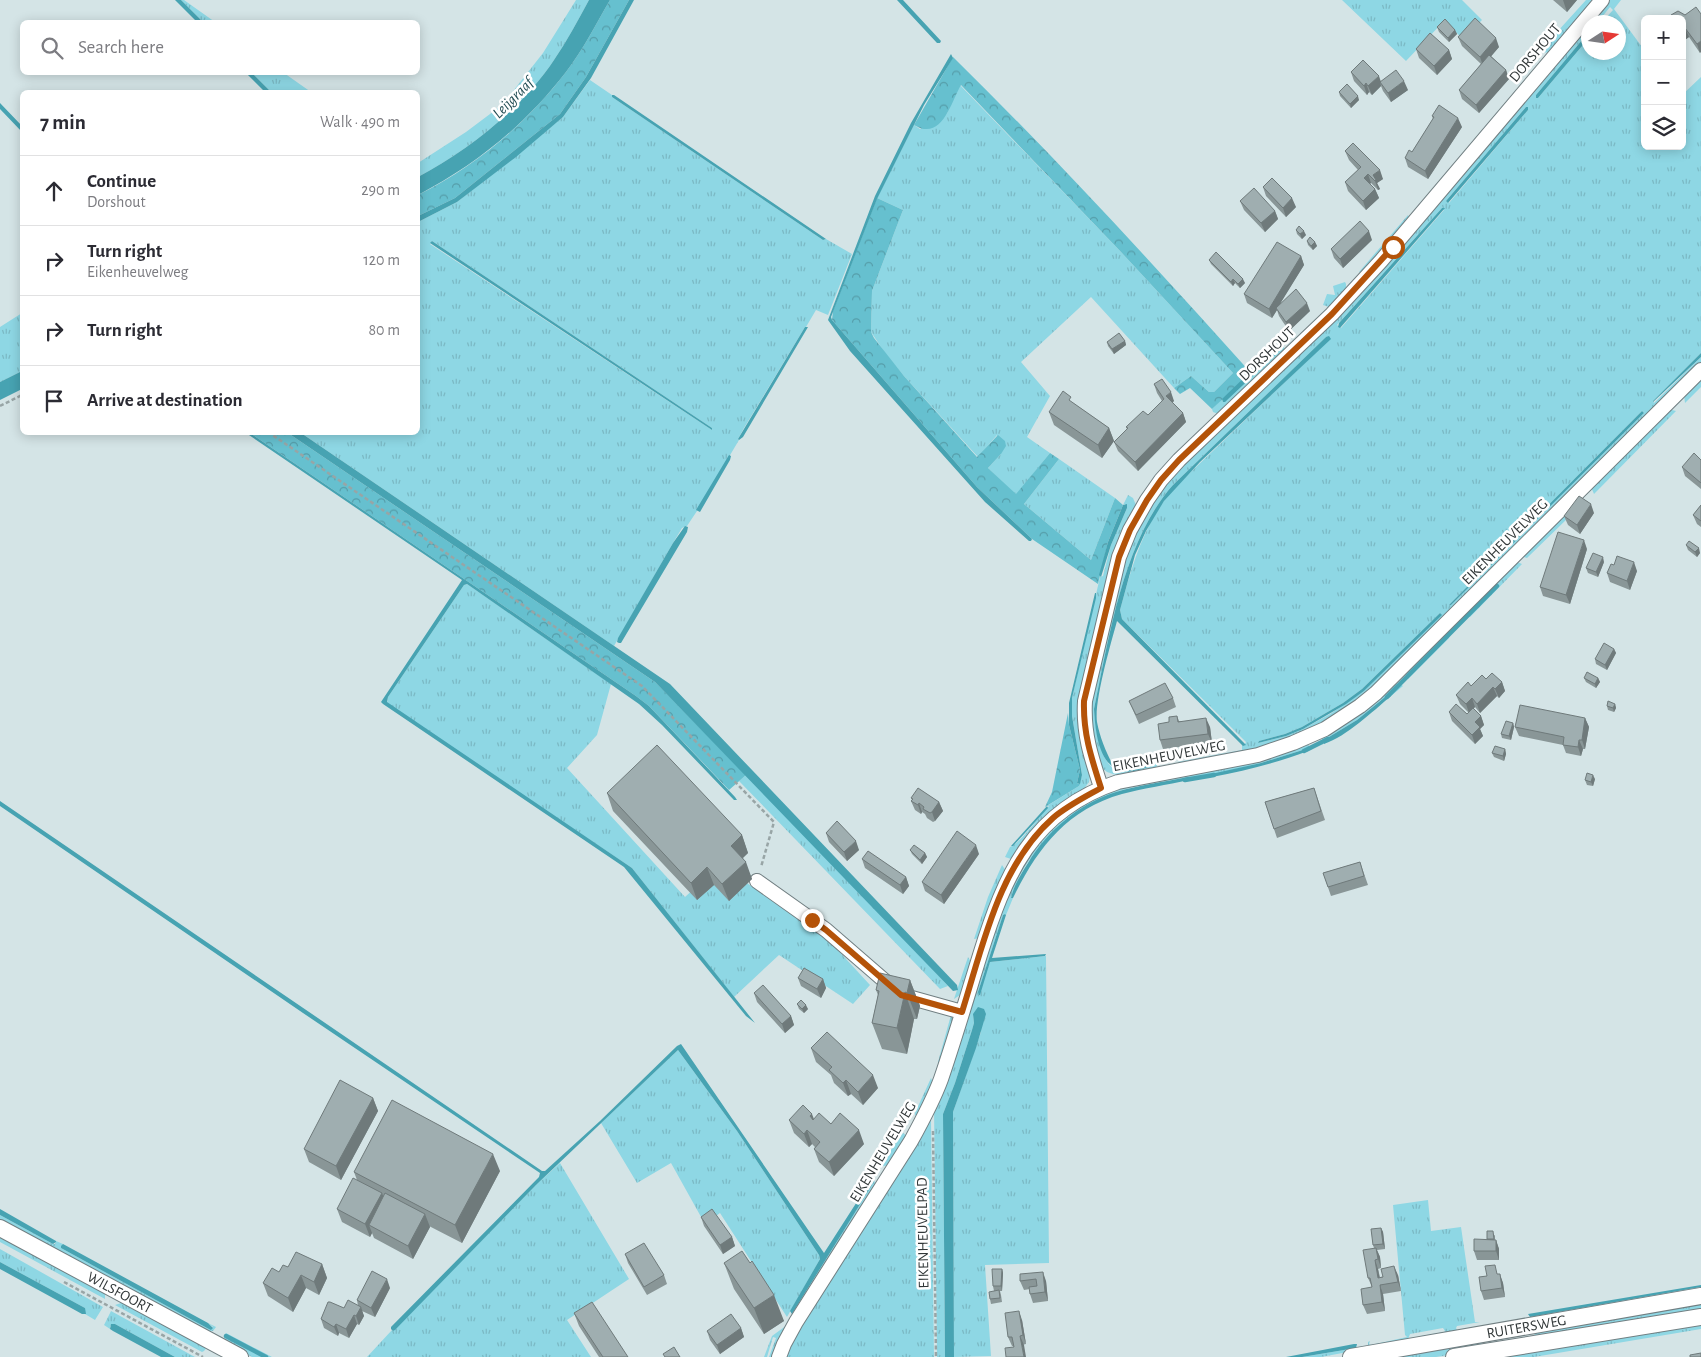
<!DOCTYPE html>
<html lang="en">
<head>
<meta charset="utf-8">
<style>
  :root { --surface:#fff; --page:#f7f7f7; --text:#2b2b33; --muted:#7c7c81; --line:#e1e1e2 }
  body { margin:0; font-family:"Alegreya Sans",sans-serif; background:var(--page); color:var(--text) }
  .controls { position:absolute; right:15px; top:15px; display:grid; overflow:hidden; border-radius:8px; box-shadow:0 2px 12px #0003 }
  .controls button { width:45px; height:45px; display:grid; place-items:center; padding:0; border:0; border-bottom:1px solid var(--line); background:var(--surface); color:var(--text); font:25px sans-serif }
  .compass { position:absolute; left:1581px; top:15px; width:45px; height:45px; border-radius:50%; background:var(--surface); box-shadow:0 2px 12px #0003; rotate:78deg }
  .stop { position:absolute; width:15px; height:15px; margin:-11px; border:4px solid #b45309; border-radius:50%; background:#fff }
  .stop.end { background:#b45309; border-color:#fff; box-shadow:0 1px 5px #0008 }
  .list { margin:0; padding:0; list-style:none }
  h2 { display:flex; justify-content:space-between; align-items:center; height:65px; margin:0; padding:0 20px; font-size:21px }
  h2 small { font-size:16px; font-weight:400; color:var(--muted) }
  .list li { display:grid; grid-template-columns:32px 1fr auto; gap:15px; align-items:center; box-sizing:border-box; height:70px; padding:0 20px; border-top:1px solid var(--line) }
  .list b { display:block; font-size:19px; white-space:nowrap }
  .list p { margin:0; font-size:16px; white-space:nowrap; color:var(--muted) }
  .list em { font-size:16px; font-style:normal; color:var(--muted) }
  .icon { flex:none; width:28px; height:28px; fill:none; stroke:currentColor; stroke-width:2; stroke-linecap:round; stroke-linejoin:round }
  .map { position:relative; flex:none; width:1701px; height:1357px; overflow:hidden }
  .search { position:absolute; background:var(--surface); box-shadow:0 2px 12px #0003; left:20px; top:20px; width:400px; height:55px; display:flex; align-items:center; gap:12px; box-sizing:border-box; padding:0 18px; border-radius:8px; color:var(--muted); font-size:19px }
  .panel { position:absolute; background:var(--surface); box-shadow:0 2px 12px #0003; left:20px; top:90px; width:400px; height:345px; border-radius:8px }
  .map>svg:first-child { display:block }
  .grass { fill:url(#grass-tufts); fill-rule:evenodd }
  .forest { fill:url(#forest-crowns) }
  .water { fill:#47a3b2 }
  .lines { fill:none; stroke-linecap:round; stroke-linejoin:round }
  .stream { stroke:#47a3b2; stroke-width:4.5 }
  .minor-casing { stroke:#717f82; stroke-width:16 }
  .tertiary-casing { stroke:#717f82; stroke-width:18 }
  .path { stroke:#98a5a6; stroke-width:2.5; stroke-dasharray:4 2.5; stroke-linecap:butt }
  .minor { stroke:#fff; stroke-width:14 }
  .tertiary { stroke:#fff; stroke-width:16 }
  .wall { fill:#899697 }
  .shaded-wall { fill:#6f7a7b }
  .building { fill:#9faeb0; stroke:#6f7a7b }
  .route { stroke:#b45309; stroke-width:6 }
  .labels { text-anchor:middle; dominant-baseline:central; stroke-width:5; stroke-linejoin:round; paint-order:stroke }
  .street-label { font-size:15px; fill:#323839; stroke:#fff }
  .water-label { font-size:16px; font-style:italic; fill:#224c53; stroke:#fff }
</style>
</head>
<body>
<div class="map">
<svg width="1701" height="1357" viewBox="0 0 1701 1357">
  <defs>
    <pattern id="grass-tufts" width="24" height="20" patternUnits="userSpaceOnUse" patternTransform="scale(1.25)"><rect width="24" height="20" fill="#8ed7e4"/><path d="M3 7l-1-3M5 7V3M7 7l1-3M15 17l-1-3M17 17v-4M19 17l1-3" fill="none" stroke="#7bb9c4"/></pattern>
    <pattern id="forest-crowns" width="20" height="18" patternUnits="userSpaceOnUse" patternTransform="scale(1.25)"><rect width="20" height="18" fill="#66c0cf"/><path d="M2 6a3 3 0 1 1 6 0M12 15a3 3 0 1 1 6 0" fill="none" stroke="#559da9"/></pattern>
  </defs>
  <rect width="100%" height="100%" fill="#d4e4e6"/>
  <path class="grass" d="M181,0H184L215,22H203Z
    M576,0H589C578,20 567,41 554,60C523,107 468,151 418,177V163L466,132L502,105L543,53Z
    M1342,0H1462L1482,20L1463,39L1444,21L1406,61Z
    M1586,0H1597L1552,52L1538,53Z
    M1607,0H1621L1614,9L1645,51V146H1682V95L1701,77V353L1653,401L1654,403L1701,357V363L1382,680C1359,699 1336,719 1309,731C1268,750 1222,756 1178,765V762L1242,750V745L1244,746L1246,742L1122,619L1120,610C1132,566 1143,525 1173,489L1330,339L1326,337L1173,485C1123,541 1109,638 1094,709C1095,725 1100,768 1120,771C1128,772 1139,769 1147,768V766L1158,763L1156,768L1119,776L1107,772L1102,768L1097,757L1089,707L1113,596L1133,531L1164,483L1285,366ZM1610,7L1613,10L1602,22H1618V52H1588V39L1538,98H1536V95L1588,33V22H1598ZM1526,107L1528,110L1449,203L1446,201ZM1442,208L1444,210L1341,328L1337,325ZM1642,411L1644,413L1451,605H1449ZM1440,613L1441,615L1364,691L1330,714L1303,729L1286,736L1258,743L1259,741L1285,734L1302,727L1343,703L1362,689Z
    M252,73H284L311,92H271Z
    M590,80L612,95V97L823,240L826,239L852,254L828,315L816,310L806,327H805L744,428L738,439L739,440L697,511L687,526L682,528L673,543L614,646L301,433L418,432V222L457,202L563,117ZM432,241L712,428V430L430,244Z
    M960,85L1121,252L1233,373L1214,392H1209L1191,376L1174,388L1091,297L1021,362L1050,396L1027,437L1050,453L1016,495L988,468L1001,454L997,435L978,457L904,376L885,353L871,332L872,291L903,210L877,198L914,125L920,129L947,113Z
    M1408,215L1410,221L1366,271L1359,272Z
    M1345,282L1346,284V293L1332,308L1323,305L1327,294L1335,295L1333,286Z
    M22,313V371L0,382V327Z
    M1281,343L1287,352L1221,415L1213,412L1212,409L1222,399L1223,402L1279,347H1276Z
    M1701,377V387L1685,403L1684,395Z
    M1672,410L1676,411L1594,494L1591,487L1666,411Z
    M1059,459L1115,498L1091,560L1024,504Z
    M1128,495L1133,498L1136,505L1080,727L1090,775L1089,782L1083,790L1036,826L1011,859L1005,857L1010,847C1020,844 1040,815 1049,806H1047L1079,786L1082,775L1072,716V698L1100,577L1103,576L1111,545L1127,508L1125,504L1123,505Z
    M1562,514L1569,517L1527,558L1521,556Z
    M1515,561L1522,564L1470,617L1464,613Z
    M467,584L611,684L597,735L567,768L685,897L720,865L823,934L870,985L853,1004L779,955L734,997L632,868L387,704L388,697L464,585Z
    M1446,630L1450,634L1449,638L1408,679L1405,673Z
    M1393,683L1400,684L1403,686L1391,696V694L1380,701L1357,720L1324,740L1322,745V739L1325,735Z
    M1307,744L1312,749L1308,751L1306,749L1261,763L1211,775V776L1189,780L1190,778L1188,777C1164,782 1139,784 1116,792C1071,808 1024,852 1011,898H1013L1006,915L1005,914L1003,915L978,992L990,962L1046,956L1049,1263L985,1265L991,1356L954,1357L953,1112L981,1032L973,1014L974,1023L972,1030L955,1083L943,1114L945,1357H937L934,1107L997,920L1013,880L1046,831L1068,813L1088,801L1132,784Z
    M746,775L927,963L948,986L940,989L739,781Z
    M1002,865L1006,871L980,938L974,939L988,897Z
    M968,957L971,962L963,993L954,999Z
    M951,1015L954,1021L941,1061L938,1062Z
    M678,1050L737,1131L819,1255L820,1259L787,1317L720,1213L705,1224L671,1163L637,1183L601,1123Z
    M931,1078L933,1083L918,1117L915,1115V1113Z
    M931,1119L934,1357H785L789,1347L929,1120Z
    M903,1133L907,1136L889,1165L879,1167Z
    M560,1163L629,1279L567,1320L591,1357H367L392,1330L393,1331L536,1185Z
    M873,1177L876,1186L795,1315L792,1314L872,1185L873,1181L871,1180Z
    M1428,1200L1431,1231L1461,1227L1475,1322H1480L1457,1326L1456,1328L1457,1330L1479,1326L1477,1330L1423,1339L1421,1336L1444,1332L1445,1331L1443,1328L1410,1334L1407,1342L1373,1348L1368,1345V1342L1370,1341L1369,1344L1371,1345L1407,1337L1405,1335L1393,1205Z
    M0,1215L53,1244H55L56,1241L63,1244L61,1248L207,1328L211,1329L213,1327L208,1323L216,1327L213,1331H204L0,1220Z
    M0,1234L105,1292V1299L0,1242Z
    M0,1249L103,1307L95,1320L85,1314V1308L0,1262Z
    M1701,1287V1292L1533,1321L1530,1317Z
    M1701,1301V1312L1535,1337L1534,1331Z
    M124,1302L207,1347L204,1351L202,1352L115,1305Z
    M111,1311L195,1357H175L115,1324L110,1326V1329L104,1325Z
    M1701,1321V1329L1534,1357H1487Z
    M787,1325L773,1357H769L776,1338L773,1337L767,1357H764L772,1336Z
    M226,1333L272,1357H252L225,1342L224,1337Z
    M1481,1341L1482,1347L1479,1350L1436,1357H1374Z
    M1356,1348L1353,1351L1321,1357H1302Z"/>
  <path class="forest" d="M610,0H629L586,77L560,114L455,198L418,216V195C477,165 525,125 566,72C583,50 596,24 610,0Z
    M953,57C1056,158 1154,265 1251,373L1212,409L1190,388L1180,394L1174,388L1191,376L1209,392H1214L1233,373L1121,252L961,85C951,102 942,142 914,125Z
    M877,198L903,210L872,291L871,332L874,338L904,376L977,457L998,435L1005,441L1006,446L1001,454L988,468L1016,494L1050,453L1059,459L1024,504L1091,560L1115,498L1123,505L1108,542L1098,584L1032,539L977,487L832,320L833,311Z
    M250,433H288L655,682L746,775L729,790L649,706L636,696Z
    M1068,713L1069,725L1080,770L1077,783L1080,784L1079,786L1045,807L1052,792Z"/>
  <path class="water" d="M175,0H181L203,22H197Z
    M589,0H610C596,24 583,50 566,72C525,125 477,164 418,195V177C468,151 523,107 554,60C567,41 578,20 589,0Z
    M629,0H634L591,78L563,117L516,157L457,202L418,222V216L455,198L560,114L586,77Z
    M897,0H903L941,41L940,43H937Z
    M1588,33V39L1538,98H1536V95Z
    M951,54L953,58L924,105L877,199L831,317L832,320L977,487L1032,539L1031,541H1029L985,502L850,351L828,320L875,196L911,123Z
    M246,73H252L271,92H265Z
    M612,95H614L826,239L823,240L612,97Z
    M0,103L22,126V132L0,109Z
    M1526,107H1528V110L1448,203L1446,201Z
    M1442,208H1445L1340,328L1338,327L1339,323Z
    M432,241L712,428V430L430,243Z
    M805,327H808L743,437L739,440L738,439Z
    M1329,336L1331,339L1200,462L1164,501L1146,531L1135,555L1120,610L1122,619L1246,745L1243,746L1117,621C1111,643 1094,701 1097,722C1100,738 1106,752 1113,765C1124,768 1139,763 1148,767C1103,785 1096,744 1094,709C1109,638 1123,541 1173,485L1326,337Z
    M1276,347H1279L1280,350L1277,353L1225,402H1223L1222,399Z
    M1701,353V357L1653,402V401Z
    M22,371V389L0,400V382Z
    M1642,411L1644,413L1451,605H1449Z
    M246,433H250L636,696L649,706L735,797L737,800H734L662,725L639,704L467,584L464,585L388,697L387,702L632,868L755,1023L746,1016L624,867L383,704L381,702L462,580Z
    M288,433H301L670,684L957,985L958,990L953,991L655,682Z
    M729,455L731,456L730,460L700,512L696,510Z
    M1127,504V508L1111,545L1101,577L1099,575L1108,542L1123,505Z
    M685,526L688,527L687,532L621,643H619L617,642L618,638L673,543Z
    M1095,593H1096V598L1072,698V716L1082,775L1080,784L1077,783L1080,770L1069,725V703Z
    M1440,613L1442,615L1364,691L1346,704L1303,729L1286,736L1258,743L1259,741L1285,734L1302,727L1343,703L1362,689Z
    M1390,693L1391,696C1372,712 1347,736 1324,744V740L1357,720Z
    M1306,749L1308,751C1276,763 1245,771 1212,777L1211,775V774L1261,763Z
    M1188,777L1190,778L1189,780C1167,785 1144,788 1122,794C1066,810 1037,849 1013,898H1011C1014,885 1021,874 1028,863C1047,831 1080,803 1116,792C1139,785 1164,782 1188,777Z
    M0,801L542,1171H545L600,1121L677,1046L681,1044L824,1253L871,1180L873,1181L872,1185L792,1314L790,1311L820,1259L819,1255L737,1131L678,1050L536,1185L395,1330L393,1331L391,1329V1327L539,1177L540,1173L303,1013L0,806Z
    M1047,806L1048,808L1013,846H1011Z
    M1005,914L1006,915L992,958L1046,954L1045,956L990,962L980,995H979L978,992L1003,915Z
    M978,1007L984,1009L986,1014L976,1048L953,1112L954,1357H945L943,1114L955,1083L972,1030L974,1023L973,1014Z
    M0,1209L56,1241V1242L53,1244L0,1215Z
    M63,1244L208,1323L213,1328L211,1330L207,1328L61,1248V1246Z
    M0,1262L85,1308L86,1314H82L73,1309L0,1269Z
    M1701,1285V1287L1530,1317L1528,1314Z
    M111,1324H115L175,1357H161L113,1331L110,1329Z
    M1354,1344H1357L1356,1348L1302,1357H1286Z"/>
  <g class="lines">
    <path class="stream" d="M1387,697L1497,586
      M1304,751L1328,739
      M1185,780L1214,775
      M226,1336L266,1357"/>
    <g class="minor-casing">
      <path id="minor" d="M1101,787C1091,757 1083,733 1085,701L1119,557L1130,530L1147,500L1161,480L1179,460L1332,314L1381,261L1602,0
        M757,881L826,930L901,995L962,1012
        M779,1357L784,1344L796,1322L911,1141C922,1121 933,1101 941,1079C955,1038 967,997 980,955C1005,875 1031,811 1118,782L1258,755L1293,743L1325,729L1360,706L1376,693L1701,370"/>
    </g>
    <g class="tertiary-casing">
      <g id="tertiary">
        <path id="s1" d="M0,1228L240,1357"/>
        <path id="s2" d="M1351,1357L1701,1296"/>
        <path d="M1454,1357L1701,1317"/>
      </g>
    </g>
    <path class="path" d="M0,406L22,395
      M268,432L642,686L774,822L761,867
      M933,1131L936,1357
      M64,1282L203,1357"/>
    <use href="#minor" class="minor"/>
    <use href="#tertiary" class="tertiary"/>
  </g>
  <path class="wall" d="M1553,0H1577L1567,12Z
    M1701,14L1700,53L1689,37L1682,42L1685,15Z
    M1437,27L1455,30L1457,34L1449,42L1439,32Z
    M1458,37L1499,47L1491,56L1506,70L1509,79L1479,113L1462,99L1459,90L1481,64L1462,46Z
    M1416,49L1449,50L1452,59L1437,75L1419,58Z
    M1351,72L1381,81L1408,90L1391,102L1383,91L1381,86L1372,95L1369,92L1367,95L1354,81Z
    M1339,92L1359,100L1351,108L1340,96Z
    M1432,116L1462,127L1428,179L1408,167L1405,158L1412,152L1433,119Z
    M1345,151L1383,179L1377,183L1380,189L1378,190L1371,183L1370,184L1375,189L1379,198L1366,210L1348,191L1345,182L1358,170L1349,160Z
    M1263,187L1296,207L1286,217L1266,196Z
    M1240,201L1275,211L1278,219L1265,232L1244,210Z
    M1296,230L1306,235L1302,239L1297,234Z
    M1372,240L1343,268L1334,258L1331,249Z
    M1307,241L1315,242L1317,246L1313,250L1308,245Z
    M1301,256L1304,265L1280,303L1310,311L1289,331L1279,316L1277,310L1272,318L1247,303L1244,294Z
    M1209,260L1245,283L1240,288L1235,283L1233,286L1211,264Z
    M1125,341L1126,345L1114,354L1108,346L1107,342Z
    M1154,384L1174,401L1172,403L1183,413L1186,422L1138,471L1118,451L1114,442L1127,429L1126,427L1148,415L1162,401L1157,393Z
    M1073,403L1109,428L1114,441L1102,458L1054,425L1049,412Z
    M1701,460V489L1685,476L1682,467Z
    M1701,505V527L1697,524L1693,515Z
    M1594,513L1580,534L1568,525L1564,516Z
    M1686,545L1700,553L1697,557L1688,550Z
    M1587,549L1570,604L1543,596L1540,587Z
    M1604,562L1598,577L1588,573L1586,568Z
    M1614,565L1637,571L1630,590L1610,582L1607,573Z
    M1614,649L1616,653L1607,670L1596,664L1595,659Z
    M1584,678H1598L1600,682L1596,688L1586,682Z
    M1486,679L1502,682L1505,691L1499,698L1497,696L1480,713L1475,707L1473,709L1481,716L1484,725L1480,729L1483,736L1475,744L1452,721L1449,712L1467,714L1469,713L1460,704L1456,695Z
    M1173,698L1176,707L1139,724L1129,701Z
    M1615,704L1616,708L1614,712L1608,710L1607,706Z
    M1177,716L1179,721L1210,727L1212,743L1163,749L1160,740L1169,722Z
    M1585,718L1589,727L1585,749H1583L1581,756L1566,753L1563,745L1519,736L1515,727Z
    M1513,723L1514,727L1511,740L1502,738L1501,734Z
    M1505,749L1506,754L1504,761L1494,757L1492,753Z
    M1595,779L1593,786L1587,785L1585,780Z
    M1314,788L1325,820L1277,838L1265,802Z
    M607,793L742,835L748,853L743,858L752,879L729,901L714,885L697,900L613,811Z
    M911,798L939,802L943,811L935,821L933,822L927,818L925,814L922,812L921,814L915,810L911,801L912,800Z
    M826,833L859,850L847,861L829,842Z
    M910,850L925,853L927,857L922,864L912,854Z
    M979,854L944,904L925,891L922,882Z
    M862,859L906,877L909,886L903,894L865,868Z
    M1360,862L1368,885L1331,896L1323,873Z
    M798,978L823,979L826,988L821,998L801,986Z
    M910,980L920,1006L917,1019H914L907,1054L882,1049L872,1023L878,995L876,990Z
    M754,993L791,1016L794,1025L785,1033L757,1002Z
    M797,1004L808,1009L804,1013L799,1009Z
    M811,1048L878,1088L863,1105L851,1094L848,1096L834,1083L831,1075L816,1062Z
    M373,1098L378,1111L341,1180L309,1162L304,1149Z
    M814,1119L831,1124L864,1144L834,1176L819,1162L814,1149L815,1147L812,1144L809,1147L794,1133L789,1120Z
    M500,1171L462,1243L429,1226L430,1227L413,1259L374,1238L372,1233L370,1237L342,1222L337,1209L357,1180L354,1172Z
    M701,1217L732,1237L735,1246L723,1254L704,1226Z
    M1381,1228L1383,1232L1385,1249L1377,1250L1380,1257L1381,1268L1378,1269L1380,1277L1398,1275L1401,1291L1383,1294L1385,1311L1367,1314L1363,1305L1372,1287L1368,1278L1374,1248L1373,1245Z
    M1495,1235V1240H1496L1499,1249V1260H1477L1474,1251L1487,1240V1239Z
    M625,1254L664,1275L667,1284L647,1295L628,1263Z
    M724,1263H750L784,1321L764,1334L734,1289Z
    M322,1264L327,1278L319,1295L306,1288L293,1312L268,1296L263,1283L288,1267Z
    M1002,1269L1003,1273L1002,1291H1000L1001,1295L1002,1302L991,1304L990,1299L994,1291L993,1286Z
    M1020,1274L1046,1281L1048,1301L1033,1303L1030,1294V1289L1024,1290L1020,1281Z
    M1499,1274L1503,1283L1505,1297L1484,1300L1481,1291L1487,1276Z
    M390,1288L375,1317L362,1311L364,1316L359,1325L357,1324L349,1338L339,1333L338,1336L324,1328L321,1319L344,1308L358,1306L357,1300Z
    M574,1313L628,1357H599L579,1326Z
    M1022,1320L1026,1344L1014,1347L1013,1346H1012L1008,1337Z
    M741,1328L744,1337L720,1354L710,1340L707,1331Z"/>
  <path class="shaded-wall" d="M1563,0H1577L1567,12Z
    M1685,28L1689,37L1682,42V31Z
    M1455,30L1457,34L1449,42L1448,38Z
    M1496,38L1499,47L1483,66L1480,57Z
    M1701,41V52L1700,53L1697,44Z
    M1449,50L1452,59L1437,75L1434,66Z
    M1506,70L1509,79L1479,113L1476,105Z
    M1379,76L1382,85L1380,82L1381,86L1372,95L1368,86Z
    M1404,81L1408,90L1391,102L1388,93Z
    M1366,83L1369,92L1367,95L1364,86Z
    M1358,96L1359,100L1351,108L1350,104Z
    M1458,118L1462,127L1428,179L1425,171Z
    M1380,170L1383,179L1377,183L1380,189L1378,190L1373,175Z
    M1368,174L1371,183L1367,186L1364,178Z
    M1375,189L1379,198L1366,210L1363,201Z
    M1292,198L1296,207L1286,217L1283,208Z
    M1275,211L1278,219L1265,232L1261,223Z
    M1304,231L1306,235L1302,239L1300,234Z
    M1369,231L1372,240L1343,268L1340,259Z
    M1315,242L1317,246L1313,250L1311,246Z
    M1301,256L1304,265L1277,309L1276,308L1277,310L1272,318L1269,309Z
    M1233,279L1235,283L1233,286L1231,282Z
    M1243,279L1245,283L1240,288L1238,284Z
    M1307,303L1310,311L1289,331L1286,322Z
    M1125,341L1126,345L1114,354L1112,349Z
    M1171,392L1174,401L1169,405L1166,396Z
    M1183,413L1186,422L1138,471L1135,462Z
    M1109,428L1114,441L1102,458L1098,445Z
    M1591,504L1594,513L1580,534L1577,525Z
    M1584,540L1587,549L1570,604L1566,595Z
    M1699,548L1700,553L1697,557L1695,552Z
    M1603,557L1604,562L1598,577L1596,572Z
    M1634,562L1637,571L1630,590L1627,581Z
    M1614,649L1616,653L1607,670L1605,665Z
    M1598,678L1600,682L1596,688L1595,684Z
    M1502,682L1505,691L1499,698L1495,689Z
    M1493,687L1497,696L1480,713L1477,704Z
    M1472,698L1475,707L1469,713L1466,704Z
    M1615,704L1616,708L1614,712L1613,708Z
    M1481,716L1484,725L1480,729L1483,736L1475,744L1472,735L1475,722Z
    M1206,718L1210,727L1212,743L1208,734Z
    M1585,718L1589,727L1585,749L1582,740Z
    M1513,723L1514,727L1511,740L1509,736Z
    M1579,740L1583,749L1581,756L1578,747Z
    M1505,749L1506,754L1504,761L1503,756Z
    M1593,775L1595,779L1593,786L1591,782Z
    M939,802L943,811L935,821L932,812Z
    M919,803L922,812L921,814L918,805Z
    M742,835L748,853L737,863L731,846Z
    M856,841L859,850L847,861L844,852Z
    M976,845L979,854L944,904L941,895Z
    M925,853L927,857L922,864L920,860Z
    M746,862L752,879L729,901L722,884Z
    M707,867L714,885L697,900L691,883Z
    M906,877L909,886L903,894L900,885Z
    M823,979L826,988L821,998L817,989Z
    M910,980L920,1006L917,1019L907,993Z
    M905,992L914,1019L907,1054L897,1028Z
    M806,1005L808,1009L804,1013L802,1009Z
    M791,1016L794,1025L785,1033L782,1024Z
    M873,1075L878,1088L863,1105L858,1092Z
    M846,1080L851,1094L848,1096L843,1083Z
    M373,1098L378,1111L341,1180L336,1166Z
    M812,1114L817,1127L810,1116Z
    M807,1130L812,1144L809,1147L804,1134Z
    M859,1130L864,1144L834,1176L829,1162Z
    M493,1154L500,1171L462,1243L455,1225Z
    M382,1193L387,1207L369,1225L372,1233L370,1237L365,1224Z
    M425,1214L430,1227L413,1259L408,1246Z
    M1381,1228L1383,1232L1385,1249L1383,1244Z
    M732,1237L735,1246L723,1254L720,1245Z
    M1496,1240L1499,1249V1260L1496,1251Z
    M1376,1248L1380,1257L1381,1268L1378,1259Z
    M1375,1260L1378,1269L1381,1287L1378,1278Z
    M322,1264L327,1278L319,1295L314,1282Z
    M1394,1266L1398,1275L1401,1291L1398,1282Z
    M1002,1269L1003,1273L1002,1291L1001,1286Z
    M1043,1272L1046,1281L1048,1301L1045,1292Z
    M1500,1274L1503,1283L1505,1297L1502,1288Z
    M301,1275L306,1288L293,1312L288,1298Z
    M387,1279L390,1288L375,1317L371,1308Z
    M1380,1285L1383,1294L1385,1311L1382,1302Z
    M774,1295L784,1321L764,1334L754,1308Z
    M361,1307L364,1316L359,1325L356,1316Z
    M1019,1311L1022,1320L1026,1344L1023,1335Z
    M354,1315L357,1324L349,1338L346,1329Z
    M336,1324L339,1333L338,1336L334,1327Z
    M741,1328L744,1337L720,1354L717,1345Z
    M1020,1336L1024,1345L1026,1357H1024Z"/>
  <path class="building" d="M1696,7L1701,14V41L1697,44L1685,28L1682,31V19H1672L1671,15L1678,11L1685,15Z
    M1475,18L1496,38L1480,57L1458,37Z
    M1445,19L1455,30L1448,38L1437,27Z
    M1430,33L1449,50L1434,66L1416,49Z
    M1489,55L1506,70L1476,105L1459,90Z
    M1363,60L1379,76L1368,86L1366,83L1364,86L1351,72Z
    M1396,70L1404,81L1388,93L1380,82Z
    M1347,84L1358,96L1350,104L1339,92Z
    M1439,105L1458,118L1425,171L1405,158L1409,150L1412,152L1434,117L1432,116Z
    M1353,143L1380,170L1373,175L1376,180L1375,181L1368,174L1364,178L1375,189L1363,201L1345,182L1361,167L1345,151Z
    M1272,178L1292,198L1283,208L1263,187Z
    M1254,188L1275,211L1261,223L1240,201Z
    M1360,221L1369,231L1340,259L1331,249Z
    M1299,226L1304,231L1300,234L1296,230Z
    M1310,237L1315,242L1311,246L1307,241Z
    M1277,242L1301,256L1269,309L1244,294Z
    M1216,252L1243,279L1238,284L1233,279L1231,282L1209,260Z
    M1296,289L1307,303L1286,322L1276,308Z
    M1119,333L1125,341L1112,349L1107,342Z
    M1162,379L1171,392L1166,396L1183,413L1135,462L1114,442L1128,428L1126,427L1143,411L1148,415L1164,399L1154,384Z
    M1063,391L1071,397L1069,400L1109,428L1098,445L1049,412Z
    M1694,453L1701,460V483L1682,467Z
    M1579,496L1591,504L1577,525L1564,516Z
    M1701,505V521L1693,515Z
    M1558,532L1584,540L1566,595L1540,587Z
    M1689,541L1699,548L1695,552L1686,545Z
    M1593,553L1603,557L1596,572L1586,568Z
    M1617,556L1634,562L1627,581L1607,573L1611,564L1614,565Z
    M1604,643L1614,649L1605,665L1595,659Z
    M1587,672L1598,678L1595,684L1584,678Z
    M1492,673L1502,682L1495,689L1493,687L1477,704L1472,698L1466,704L1456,695L1468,682L1471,686L1482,675L1486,679Z
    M1165,683L1173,698L1136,715L1129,701Z
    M1608,701L1615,704L1613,708L1607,706Z
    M1456,704L1467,714L1473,708L1481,716L1475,722L1480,727L1472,735L1449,712Z
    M1520,705L1585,718L1582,740H1579L1578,747L1563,745L1564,737L1515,727Z
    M1177,716L1178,722L1206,718L1208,734L1160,740L1158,724L1169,722V717Z
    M1506,721L1513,723L1509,736L1501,734Z
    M657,745L742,835L731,846L746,862L722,884L707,867L691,883L607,793Z
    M1495,746L1505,749L1503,756L1492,753Z
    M1587,773L1593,775L1591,782L1585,780Z
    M918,788L939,802L932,812L930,813L923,809L924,807L919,803L918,805L911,801L913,799L911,798Z
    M1314,788L1321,811L1274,829L1265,802Z
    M837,821L856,841L844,852L826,833Z
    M957,831L976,845L941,895L922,882Z
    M914,845L925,853L920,860L910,850Z
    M868,851L906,877L900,885L862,859Z
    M1360,862L1364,876L1328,887L1323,873Z
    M804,968L823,979L817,989L798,978Z
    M880,973L910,980L907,993L905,992L897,1028L872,1023L879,991L876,990Z
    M763,985L791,1016L782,1024L754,993Z
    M801,1000L806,1005L802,1009L797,1004Z
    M827,1032L873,1075L858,1092L846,1080L843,1083L829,1070L832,1067L811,1048Z
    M340,1080L373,1098L336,1166L304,1149Z
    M392,1100L493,1154L455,1225L354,1172Z
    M803,1105L812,1114L810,1116L813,1120L819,1113L831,1124L840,1113L859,1130L829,1162L814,1149L820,1142L807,1130L804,1134L789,1120Z
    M353,1178L382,1193L365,1224L337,1209Z
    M385,1193L425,1214L408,1246L369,1225Z
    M712,1209L732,1237L720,1245L701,1217Z
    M1381,1228L1383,1244L1373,1245L1371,1229Z
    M1487,1231H1493L1494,1239H1487Z
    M1474,1239L1496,1240V1251H1474Z
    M644,1243L664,1275L644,1287L625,1254Z
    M1376,1248L1378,1259L1375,1260L1378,1278L1383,1277L1381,1269L1394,1266L1398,1282L1380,1285L1382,1302L1363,1305L1361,1289L1372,1287L1370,1278H1368L1363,1250Z
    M742,1251L750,1263L752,1261L774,1295L754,1308L724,1263Z
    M296,1252L322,1264L314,1282L301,1275L288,1298L263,1283L272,1268L279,1272L283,1265L288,1267Z
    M1495,1265L1497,1274H1500L1502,1288L1481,1291L1479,1277L1487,1276L1485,1266Z
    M992,1269H1002L1001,1286H993Z
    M372,1271L387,1279L371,1308L357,1300Z
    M1043,1272L1045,1292L1030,1294L1029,1287L1037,1286L1036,1279L1020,1281V1274Z
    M999,1290L1000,1298L990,1299L989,1292Z
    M348,1300L361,1307L356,1316L354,1315L346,1329L336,1324L334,1327L321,1319L328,1302H330L344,1308Z
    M592,1302L628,1357H603L574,1313Z
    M1019,1311L1023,1335L1020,1336L1024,1357H1006L1005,1348L1014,1347L1012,1337H1008L1005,1313Z
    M731,1314L741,1328L717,1345L707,1331Z
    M674,1347L680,1357H665L663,1354Z
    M1701,1353V1357H1690V1355Z"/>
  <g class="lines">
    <path class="route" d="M812,920L826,930L901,995L962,1012C983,946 998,867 1053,818C1067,806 1085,797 1101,788C1091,757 1083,733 1084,701L1119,557L1130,530L1147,500L1161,480L1179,460L1332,314L1393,247"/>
  </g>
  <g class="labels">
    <g class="street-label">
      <text transform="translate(1535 53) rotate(-50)">DORSHOUT</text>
      <text transform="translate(1267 354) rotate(-44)">DORSHOUT</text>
      <text transform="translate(1505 542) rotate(-45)">EIKENHEUVELWEG</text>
      <text transform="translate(1169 756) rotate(-11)">EIKENHEUVELWEG</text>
      <text transform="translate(883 1152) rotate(-59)">EIKENHEUVELWEG</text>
      <text transform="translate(923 1233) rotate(-91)">EIKENHEUVELPAD</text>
      <text stroke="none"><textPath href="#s1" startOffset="136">WILSFOORT</textPath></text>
      <text stroke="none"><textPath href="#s2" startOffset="178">RUITERSWEG</textPath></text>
    </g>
    <g class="water-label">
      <text transform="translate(513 98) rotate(-45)">Leijgraaf</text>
    </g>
  </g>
</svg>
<div class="controls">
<button>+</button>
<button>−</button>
<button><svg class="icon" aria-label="layers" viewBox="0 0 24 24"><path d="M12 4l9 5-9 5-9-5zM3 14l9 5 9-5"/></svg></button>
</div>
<svg class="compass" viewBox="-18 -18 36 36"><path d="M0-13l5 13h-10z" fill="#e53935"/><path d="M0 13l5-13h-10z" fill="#7c7c81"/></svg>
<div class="stop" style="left:1393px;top:247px"></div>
<div class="stop end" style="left:812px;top:920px"></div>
<div class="search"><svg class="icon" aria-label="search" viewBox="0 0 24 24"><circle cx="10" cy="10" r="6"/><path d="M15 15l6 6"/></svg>Search here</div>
<section class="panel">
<h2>7 min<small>Walk · 490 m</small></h2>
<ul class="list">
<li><svg class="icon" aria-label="ahead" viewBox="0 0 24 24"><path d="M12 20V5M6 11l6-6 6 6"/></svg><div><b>Continue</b><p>Dorshout</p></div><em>290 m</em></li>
<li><svg class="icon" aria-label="right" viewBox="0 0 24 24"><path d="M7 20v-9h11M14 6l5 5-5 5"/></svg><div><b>Turn right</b><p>Eikenheuvelweg</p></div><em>120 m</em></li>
<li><svg class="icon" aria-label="right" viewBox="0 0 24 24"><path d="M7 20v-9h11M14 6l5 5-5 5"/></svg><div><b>Turn right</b></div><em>80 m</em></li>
<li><svg class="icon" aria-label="arrive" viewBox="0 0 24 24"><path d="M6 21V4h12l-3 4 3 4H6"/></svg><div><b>Arrive at destination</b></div></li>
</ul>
</section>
</div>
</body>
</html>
